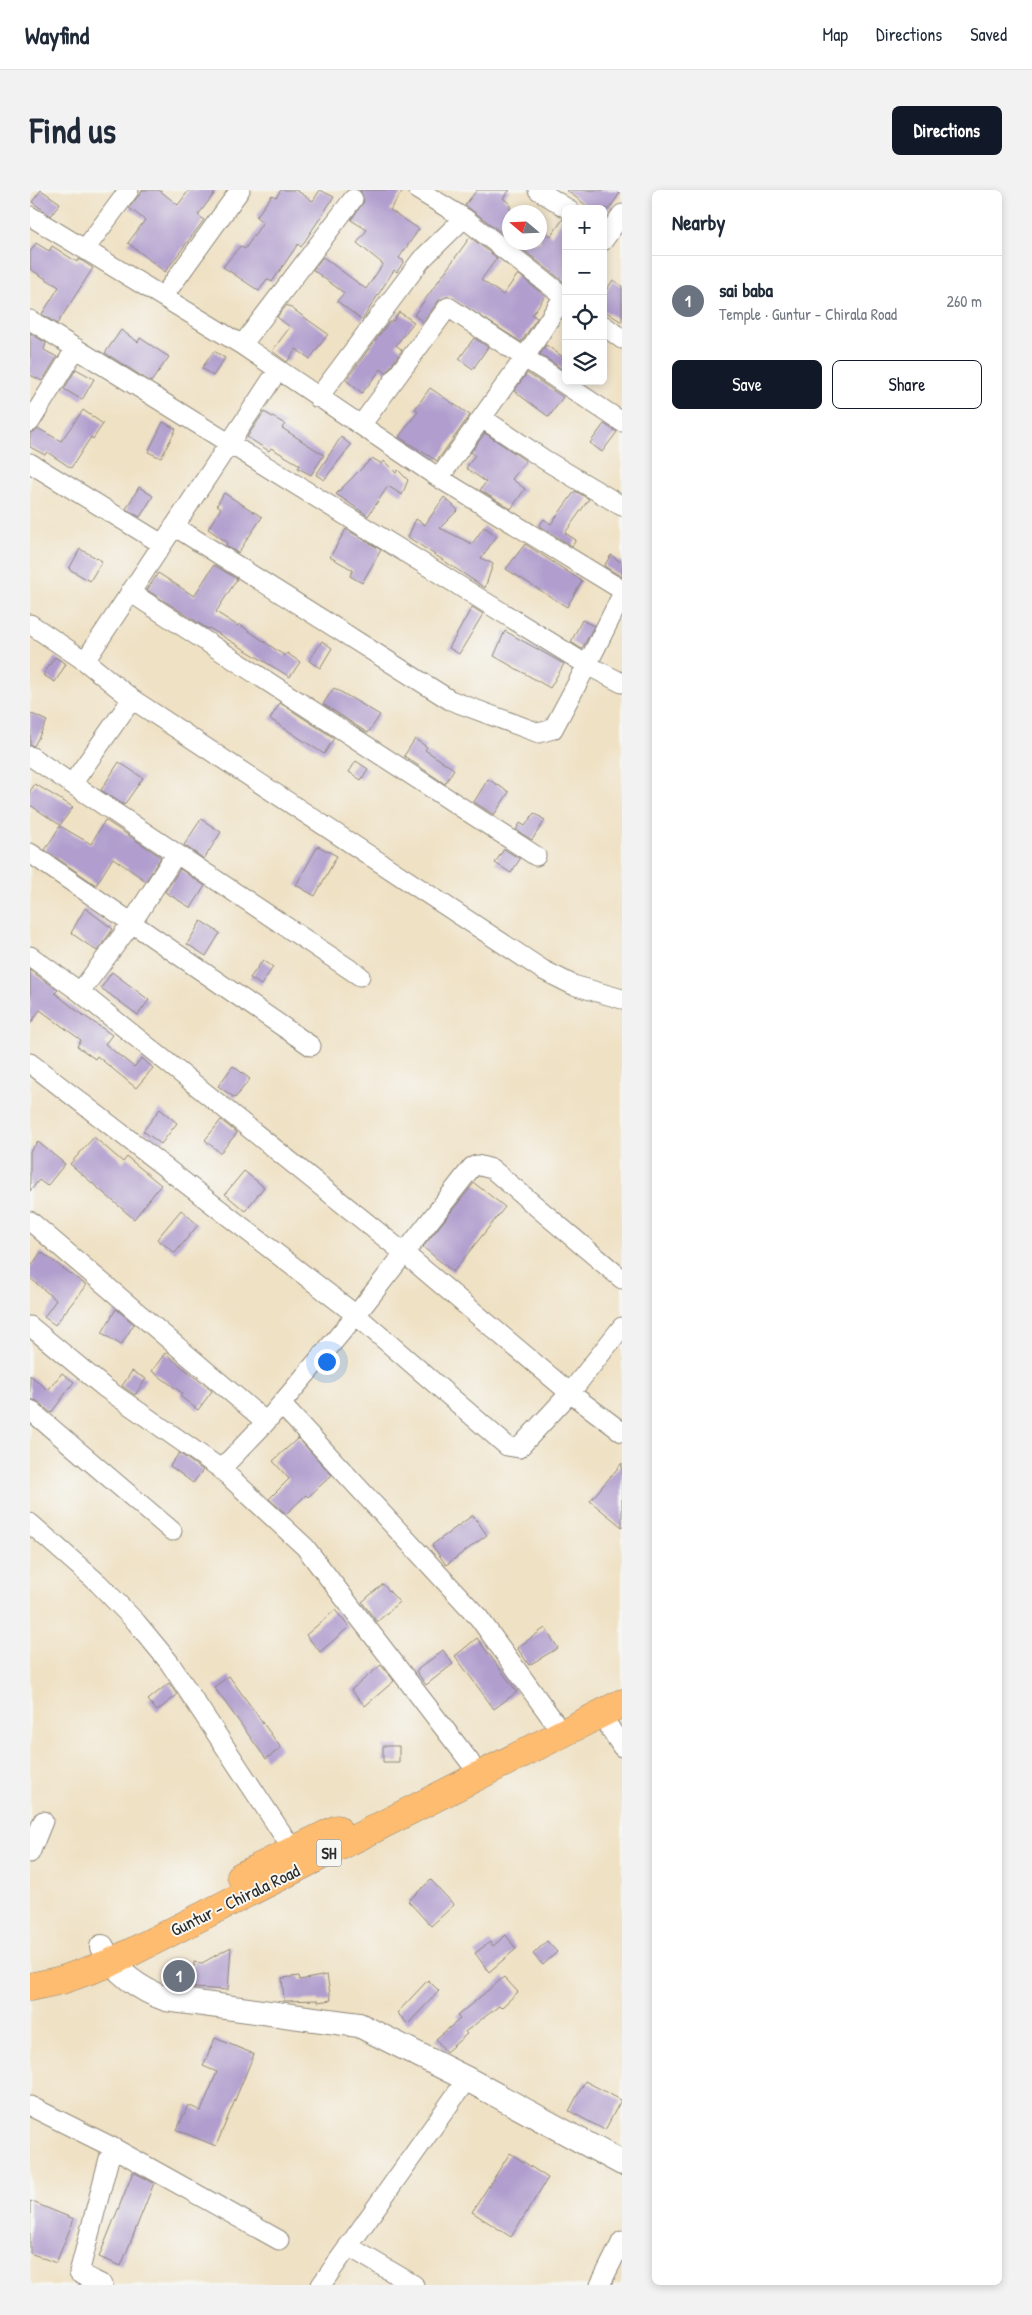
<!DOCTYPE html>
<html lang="en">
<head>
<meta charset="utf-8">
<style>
  :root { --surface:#fff; --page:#f2f2f3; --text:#1f2937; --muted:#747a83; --line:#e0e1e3; --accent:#111827 }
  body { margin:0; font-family:"Patrick Hand",sans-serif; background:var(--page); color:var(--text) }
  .controls { position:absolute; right:15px; top:15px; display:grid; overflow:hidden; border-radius:8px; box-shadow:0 2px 8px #0003 }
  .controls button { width:45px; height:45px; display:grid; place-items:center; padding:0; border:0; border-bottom:1px solid var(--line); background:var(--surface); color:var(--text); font:25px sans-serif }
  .compass { position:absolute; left:472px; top:15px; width:45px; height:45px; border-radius:50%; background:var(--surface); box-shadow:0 2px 8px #0003; rotate:289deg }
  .you { position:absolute; left:296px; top:1171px; width:18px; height:18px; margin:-12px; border:4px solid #fff; border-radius:50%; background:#1a73e8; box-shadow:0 0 0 8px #1a73e833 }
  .badge { display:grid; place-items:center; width:32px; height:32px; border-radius:50%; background:var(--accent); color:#fff; font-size:16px; font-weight:700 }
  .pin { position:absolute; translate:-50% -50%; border:2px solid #fff; box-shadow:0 1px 5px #0006 }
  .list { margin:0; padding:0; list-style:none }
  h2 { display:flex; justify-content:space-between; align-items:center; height:65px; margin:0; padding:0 20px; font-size:21px }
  h2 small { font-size:16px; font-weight:400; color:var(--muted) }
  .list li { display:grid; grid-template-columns:32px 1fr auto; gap:15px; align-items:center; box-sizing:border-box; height:90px; padding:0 20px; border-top:1px solid var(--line) }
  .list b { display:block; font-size:19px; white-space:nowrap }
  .list p { margin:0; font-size:16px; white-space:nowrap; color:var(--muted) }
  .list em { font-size:16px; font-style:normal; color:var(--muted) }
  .actions { display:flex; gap:10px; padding:15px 20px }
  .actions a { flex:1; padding:11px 0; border:1px solid var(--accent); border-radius:8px; text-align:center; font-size:18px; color:var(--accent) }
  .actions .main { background:var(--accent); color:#fff }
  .icon { flex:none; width:28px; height:28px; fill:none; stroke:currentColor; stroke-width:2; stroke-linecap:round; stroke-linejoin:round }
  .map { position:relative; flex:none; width:592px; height:2095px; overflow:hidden; border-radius:8px }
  header { display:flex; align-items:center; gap:30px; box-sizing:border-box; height:70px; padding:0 25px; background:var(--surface); border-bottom:1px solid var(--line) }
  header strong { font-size:24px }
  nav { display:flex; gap:28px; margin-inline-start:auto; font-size:18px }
  .intro { display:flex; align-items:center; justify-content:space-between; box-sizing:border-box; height:120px; padding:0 30px }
  h1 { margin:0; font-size:35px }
  .button { padding:12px 22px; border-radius:8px; background:var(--accent); color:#fff; font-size:18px; font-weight:700 }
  main { display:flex; gap:30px; padding:0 30px }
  aside { flex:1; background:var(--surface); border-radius:8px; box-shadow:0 2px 8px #0003 }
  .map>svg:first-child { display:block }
  .building { fill:#b19ece }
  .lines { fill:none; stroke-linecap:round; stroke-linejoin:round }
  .minor-casing { stroke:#8d8678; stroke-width:21 }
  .tertiary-casing { stroke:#8d8678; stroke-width:26 }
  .primary-casing { stroke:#8d8678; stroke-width:29 }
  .minor { stroke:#fff; stroke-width:19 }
  .tertiary { stroke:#fff; stroke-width:24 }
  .primary { stroke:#febc70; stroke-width:28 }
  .labels { text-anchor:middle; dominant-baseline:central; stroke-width:4; stroke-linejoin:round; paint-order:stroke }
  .shield { fill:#f6f6f2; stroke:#686867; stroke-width:1 }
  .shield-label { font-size:16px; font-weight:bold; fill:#2b2b2b }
  .street-label { font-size:18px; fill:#2b2b2b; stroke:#f6f6f2 }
</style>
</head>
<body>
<header>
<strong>Wayfind</strong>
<nav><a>Map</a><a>Directions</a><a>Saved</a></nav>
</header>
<div class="intro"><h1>Find us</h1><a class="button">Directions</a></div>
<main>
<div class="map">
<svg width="592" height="2095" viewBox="0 0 592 2095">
  <rect width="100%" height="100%" fill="#f6f6f2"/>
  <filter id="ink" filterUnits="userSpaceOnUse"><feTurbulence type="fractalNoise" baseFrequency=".02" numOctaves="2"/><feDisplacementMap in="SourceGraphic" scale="10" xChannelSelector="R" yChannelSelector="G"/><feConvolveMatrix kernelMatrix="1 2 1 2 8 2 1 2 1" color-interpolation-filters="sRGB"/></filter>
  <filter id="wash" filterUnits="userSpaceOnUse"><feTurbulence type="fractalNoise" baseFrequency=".0096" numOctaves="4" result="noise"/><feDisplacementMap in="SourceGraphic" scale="20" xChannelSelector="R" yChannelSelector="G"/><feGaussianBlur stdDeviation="1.12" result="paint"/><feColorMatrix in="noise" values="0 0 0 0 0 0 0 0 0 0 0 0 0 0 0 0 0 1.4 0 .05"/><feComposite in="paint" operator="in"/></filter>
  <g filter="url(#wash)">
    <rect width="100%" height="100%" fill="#efe1c4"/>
    <g id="blocks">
      <path class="building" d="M11,0L30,13L21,26L2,12Z
        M113,0H129L148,15L159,0H187L168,25L174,30L135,82L98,53L115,30L99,18Z
        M251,0H266L283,11L290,0L304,7L271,57L268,54L242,92L237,89L229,101L193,77L210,56L215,59L233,32L226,27L242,5L246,7Z
        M330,0H373L360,20L389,39L369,68L374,71L367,82L364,80L332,130L307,111L314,103L283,80L293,67L336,99L353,74L327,53L337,40L321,30L334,11Z
        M447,0H480L473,8L480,14V49L435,15Z
        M536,0H592L579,19H561Z
        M533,29L536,30V89L534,92L483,52H510V37L521,46Z
        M440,47L467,68L451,90L473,105L488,84L515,106L502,125L507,128L491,152L419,106L409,110L393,132L384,125Z
        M6,53L19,61L22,56L47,72L49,69L63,78L27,134L12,124L29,97L0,79V62Z
        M583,90L592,96V132L573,120V105Z
        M257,115L298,144L280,169L266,159L257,172L242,161L260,137L247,127Z
        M369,122L384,132L366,155L372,160L356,183L351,179L332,203L316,190L359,132L364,130Z
        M91,140L108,152L110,148L139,167L121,192L75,163Z
        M0,143L16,153L14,160L27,167L12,191L0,185Z
        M444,148L458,157L443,179L429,169Z
        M516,155L536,169L535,181L510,164Z
        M184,161L195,168L183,186L172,178Z
        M46,179L64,189L52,210L34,199Z
        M497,183L533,207L519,227L484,201Z
        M400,198L440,225L407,271L369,247L388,221L385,219Z
        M53,220L73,234L63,249L61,247L41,278L17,262L15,265L0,257V243L9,239L31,251Z
        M234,222L255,234L252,238L294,265L281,285L268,278L270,275L241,258L239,261L217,247Z
        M133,232L146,239L131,268L118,262Z
        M574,234L587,242L572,262L560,253Z
        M455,243L496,271L482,289L495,299L481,319L450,300L456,292L436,278L445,265L441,262Z
        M311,247L321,255L294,290L286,285Z
        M342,268L352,274L354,271L366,283L368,280L378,290L372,305L358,296L338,326L306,304Z
        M109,297L123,306L110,327L96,319Z
        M545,301L559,309L535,343L546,350L542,356L509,336L514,329L521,334Z
        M194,303L232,327L208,363L196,356L197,352L178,339L191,318L187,315Z
        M414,307L428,320L410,338L442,354L454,337L467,346L451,368L463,374L455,398L378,347L386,329L395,335Z
        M316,339L351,360L332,393L320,386L323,380L300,367Z
        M495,354L552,391L537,417L476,379Z
        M50,359L72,371L60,391L39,379Z
        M581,365L592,373V387L574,376Z
        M184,375L207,389L186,422L208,436L209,434L255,466L257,463L270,472L260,487L179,438L178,439L117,400L128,383L164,406Z
        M442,417L453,424L429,464L419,458Z
        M552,430L564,436L552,459L541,452Z
        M475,441L534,474L520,498L464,466Z
        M292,451L302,458L290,478L279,471Z
        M25,467L36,474L25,492L13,485Z
        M304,498L350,525L338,543L293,514Z
        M250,513L304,548L294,564L240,529Z
        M0,523L17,531L4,556L0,555Z
        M385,549L397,557L395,560L424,579L415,594L374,566Z
        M326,571L338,579L331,590L319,582Z
        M89,572L113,588L94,615L71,600Z
        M458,589L479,602L464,625L444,612Z
        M5,594L43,617L30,635L0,615V601Z
        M504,623L515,630L502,650L486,640L490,633L495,636Z
        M171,629L191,642L174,669L154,655Z
        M75,630L131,667L116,691L83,668L66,695L15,660L30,636L61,654Z
        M288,656L307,666L285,706L266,695Z
        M474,659L490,669L481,683L465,673Z
        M150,679L175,696L161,718L135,702Z
        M55,718L83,739L67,761L41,743Z
        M171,731L190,743L176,766L157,754Z
        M233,770L243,777L231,795L220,788Z
        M0,780L28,800L25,803L46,820L82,845L75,854L104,877L112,868L123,878L106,898L67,866L65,869L47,856L51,850L10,820L0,834Z
        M82,782L119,810L108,825L71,798Z
        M203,876L220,889L205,908L188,896Z
        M130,919L147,933L131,954L113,941Z
        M191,930L207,943L190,963L175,950Z
        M64,947L93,972L97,967L131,995L104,1029L40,974Z
        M8,952L35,974L17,996L9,990L0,1001V961Z
        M214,981L234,997L215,1021L195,1004Z
        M444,993L475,1017L423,1082L393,1057Z
        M151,1020L168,1035L145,1063L127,1049Z
        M11,1062L56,1095L25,1135L14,1127L26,1110L0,1088V1078Z
        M86,1119L104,1134L91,1155L72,1143Z
        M135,1163L182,1201L168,1220L150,1206L152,1203L122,1181Z
        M102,1181L116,1189L105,1205L92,1196Z
        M32,1183L44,1192L21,1223L7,1211L0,1209V1185L18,1200Z
        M268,1248L302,1285L278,1307L276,1305L256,1324L239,1309L259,1289L243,1271Z
        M149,1263L173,1280L163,1293L140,1276Z
        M592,1273V1337L560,1311Z
        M443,1325L457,1345L416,1375L402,1355Z
        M353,1394L369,1412L347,1432L332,1412Z
        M305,1420L319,1437L290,1462L276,1445Z
        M515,1438L528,1458L499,1475L487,1458Z
        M447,1448L487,1502L464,1519L425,1466Z
        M413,1460L423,1474L396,1495L386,1481Z
        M351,1475L364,1491L335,1516L321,1500Z
        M199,1486L251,1558L236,1569L184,1497Z
        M139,1493L147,1505L127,1521L118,1510Z
        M353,1556H369V1572H353Z
        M401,1690L424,1715L401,1736L378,1711Z
        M476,1745L486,1759L459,1782L445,1763L460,1752L463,1756Z
        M517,1751L527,1762L513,1775L503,1764Z
        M201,1757L198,1800L148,1797L149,1785L164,1777V1772L172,1773Z
        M297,1785L301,1810L288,1812V1810L254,1811L252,1788L269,1786L270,1790Z
        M474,1787L488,1802L471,1818L469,1816L435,1842L437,1844L416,1862L406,1849L430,1829L427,1826Z
        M398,1790L409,1801L378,1834L367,1823Z
        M185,1848L224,1864L186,1956L147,1940L158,1915L171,1921L187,1882L173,1876Z
        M555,1891L591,1910L575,1940L539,1921Z
        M480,1963L518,1988L481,2047L442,2022Z
        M103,1982L124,1993L91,2076L69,2067Z
        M0,2011L44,2029L26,2073L0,2063Z"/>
    </g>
  </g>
  <g filter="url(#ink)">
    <use href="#blocks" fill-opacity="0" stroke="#8d8678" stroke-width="1"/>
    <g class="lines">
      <g class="minor-casing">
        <path id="minor" d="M388,0L434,28L536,108
          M508,0L538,19
          M0,26L212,155L409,288L592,400
          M573,51L592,24
          M55,59L99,0
          M133,107L210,0
          M0,130L557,475L523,539L509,543L420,510L144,336
          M573,135L592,149
          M212,155L323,9
          M288,208L391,70L434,28
          M452,228L515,270L592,316
          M0,232L46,158
          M331,235L418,117L592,232
          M0,273L132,354
          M409,288L495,167L536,103
          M100,402L506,666
          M592,405L557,475L592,493
          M0,434L55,471L102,509L513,780L543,795L592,809
          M55,471L248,180
          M0,566L330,786
          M42,594L102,509
          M0,663L281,856
          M0,766L50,802L374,1063L540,1203L592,1137
          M50,802L101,734L146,664
          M0,873L326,1125L477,1256L489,1258L540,1203L592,1242
          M0,1031L236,1232
          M0,1136L75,1198L191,1279L275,1357L440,1572
          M251,1214L449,1428L523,1530
          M0,1220L142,1341
          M191,1279L236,1232L326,1125L442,977L447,975L462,979L592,1089
          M0,1333L68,1393L106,1432L139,1472L263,1660
          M571,1524L592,1557
          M0,1663L13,1631
          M0,1916L82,1957L49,2083L73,2095
          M82,1957L249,2050
          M318,2056L384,2095
          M291,2095L437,1889
          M570,2095L592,2051"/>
      </g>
      <g class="tertiary-casing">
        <path id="tertiary" d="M72,1757C84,1781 110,1800 136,1809L329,1835L437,1889L592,1973"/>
      </g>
      <g class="primary-casing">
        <path id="primary" d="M211,1686L307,1639
          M0,1797L32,1790L80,1773L592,1513"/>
      </g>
      <use href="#minor" class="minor"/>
      <use href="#tertiary" class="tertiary"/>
      <use href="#primary" class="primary"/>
    </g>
  </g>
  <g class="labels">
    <rect class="shield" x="286.5" y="1649.5" width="25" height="27" rx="4"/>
    <g class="shield-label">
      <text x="299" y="1663">SH</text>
    </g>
    <g class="street-label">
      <text transform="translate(205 1710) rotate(-26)">Guntur - Chirala Road</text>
    </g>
  </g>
</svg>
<div class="controls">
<button>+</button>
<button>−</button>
<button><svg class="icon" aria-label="locate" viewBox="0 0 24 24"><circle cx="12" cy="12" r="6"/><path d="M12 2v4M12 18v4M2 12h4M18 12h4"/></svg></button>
<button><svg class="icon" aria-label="layers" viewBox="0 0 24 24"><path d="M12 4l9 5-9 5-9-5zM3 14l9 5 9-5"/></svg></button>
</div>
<svg class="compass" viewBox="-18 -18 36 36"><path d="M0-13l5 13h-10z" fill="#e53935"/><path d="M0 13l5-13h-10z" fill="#747a83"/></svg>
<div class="you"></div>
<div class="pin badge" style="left:149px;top:1786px;background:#6b7280">1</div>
</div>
<aside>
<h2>Nearby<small></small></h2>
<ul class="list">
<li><span class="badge" style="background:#6b7280">1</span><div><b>sai baba</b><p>Temple · Guntur - Chirala Road</p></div><em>260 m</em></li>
</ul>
<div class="actions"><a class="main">Save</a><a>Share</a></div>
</aside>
</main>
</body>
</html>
